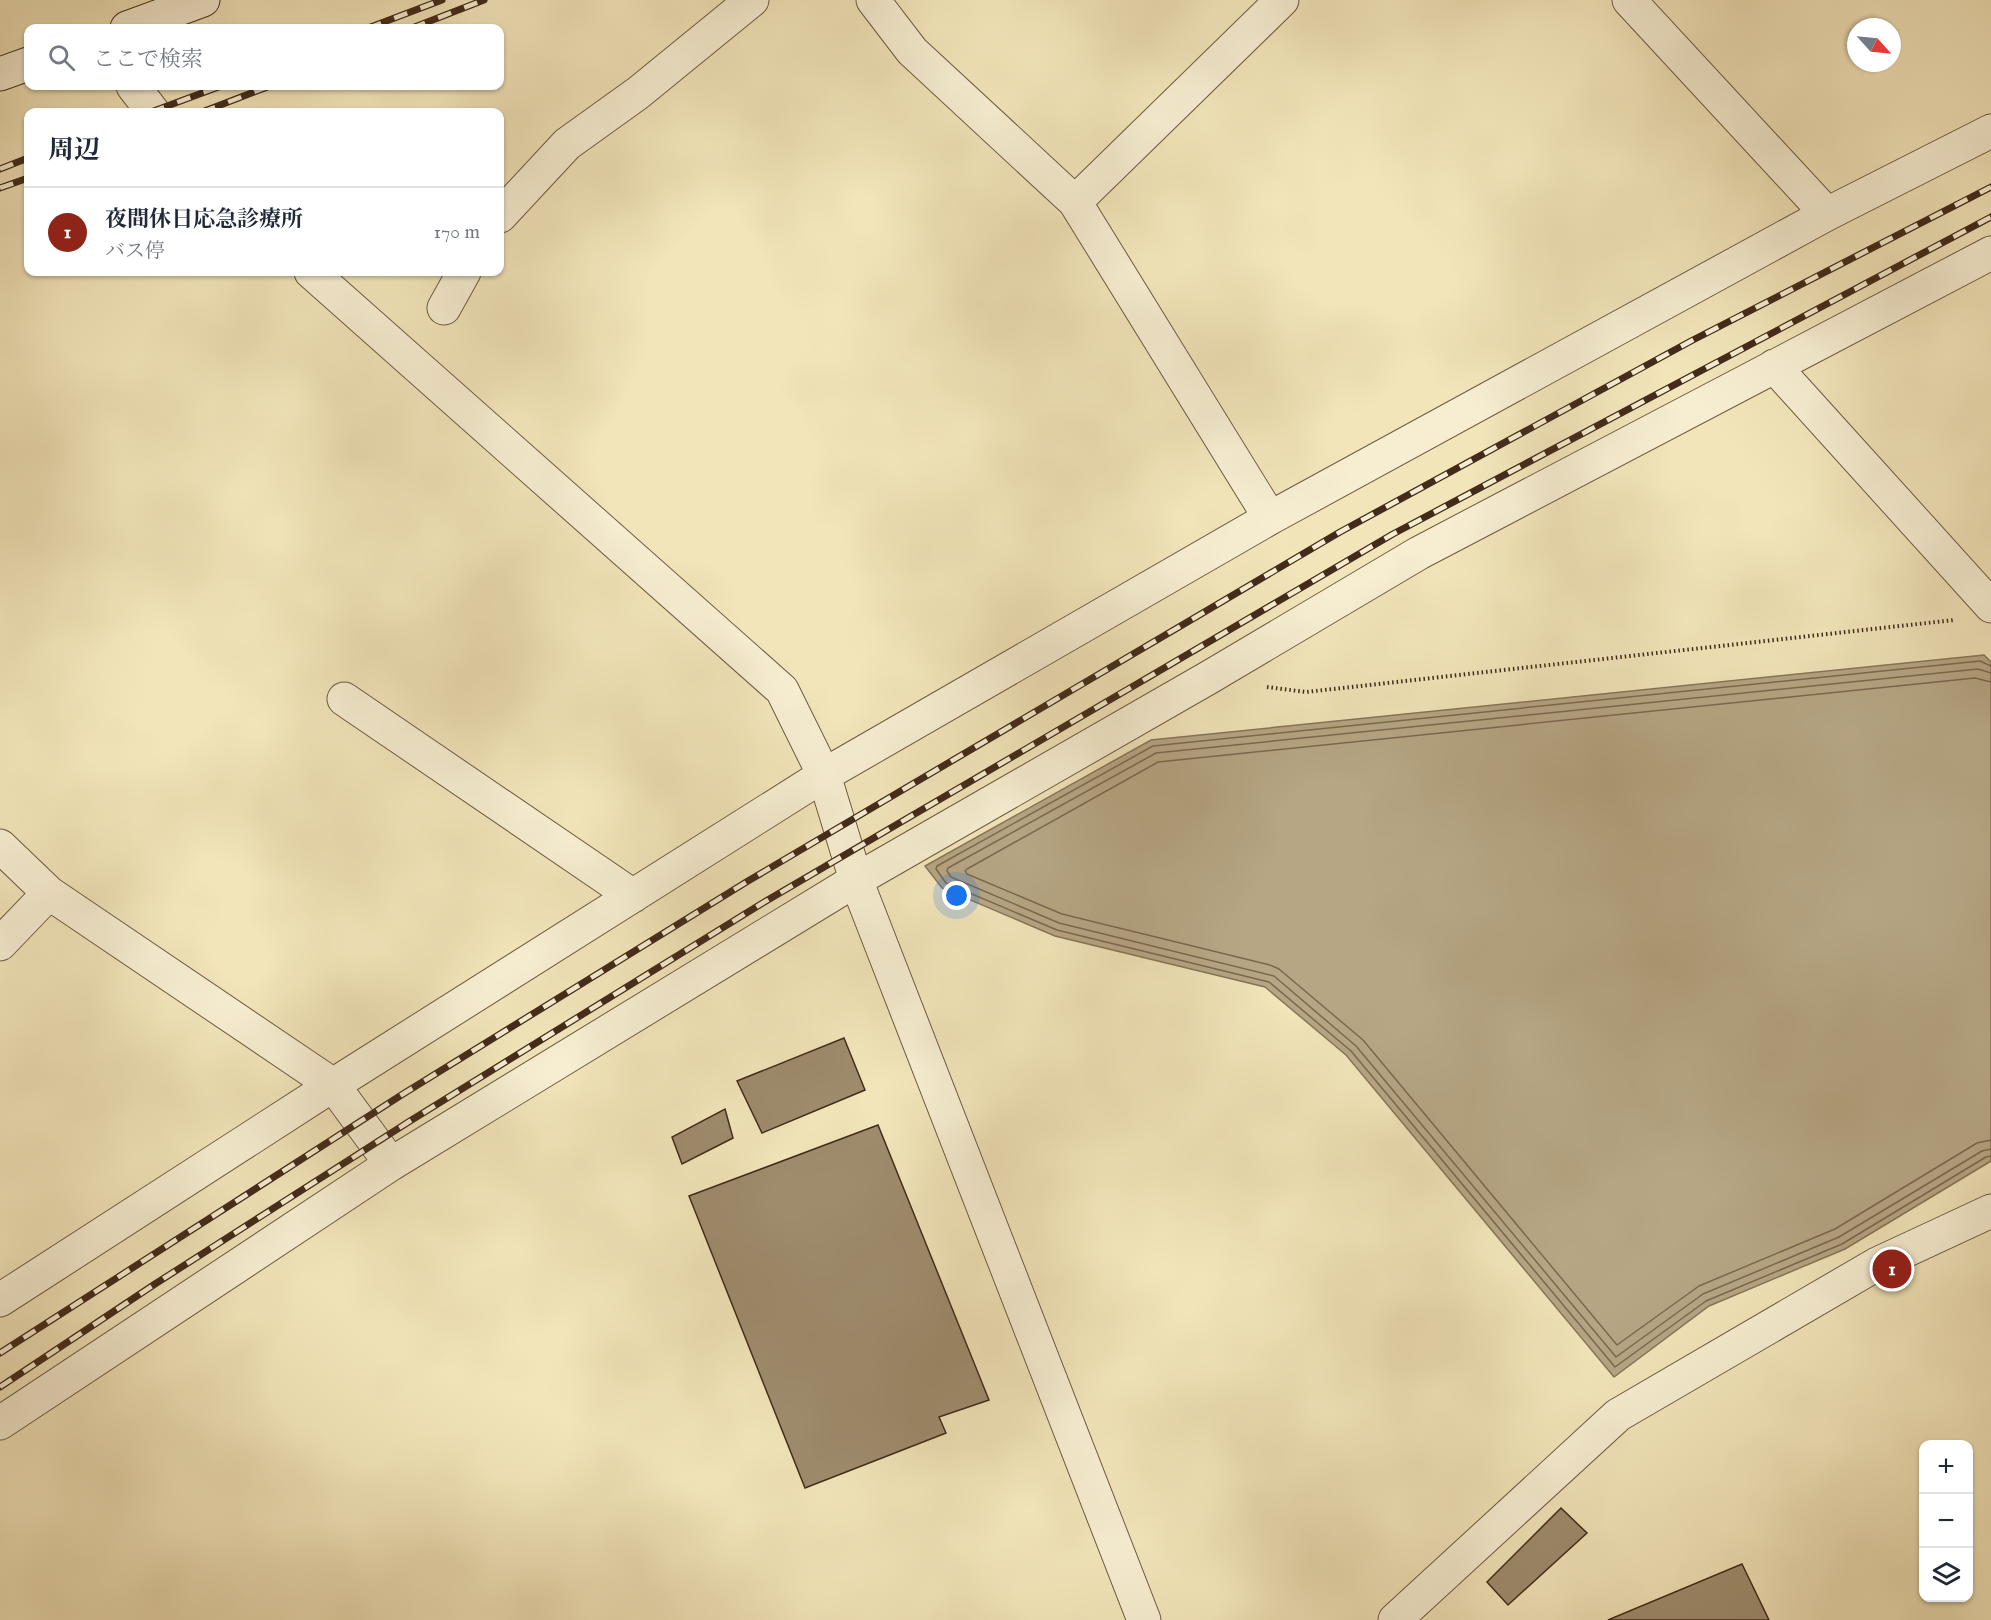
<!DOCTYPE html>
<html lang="ja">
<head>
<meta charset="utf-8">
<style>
  :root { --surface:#fff; --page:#f2f2f3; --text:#1f2937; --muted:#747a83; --line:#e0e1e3; --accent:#8f2418 }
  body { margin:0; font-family:"IM FELL English","Noto Serif JP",serif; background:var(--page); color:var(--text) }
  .controls { position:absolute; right:18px; bottom:18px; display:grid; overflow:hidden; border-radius:12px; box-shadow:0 2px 4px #0004 }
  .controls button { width:54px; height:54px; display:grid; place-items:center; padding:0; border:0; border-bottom:2px solid var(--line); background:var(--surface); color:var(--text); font:30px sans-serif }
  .compass { position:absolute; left:1847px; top:18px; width:54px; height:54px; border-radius:50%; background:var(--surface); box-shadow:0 2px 4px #0004; rotate:117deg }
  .you { position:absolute; left:957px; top:896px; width:21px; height:21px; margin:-15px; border:4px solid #fff; border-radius:50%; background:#1a73e8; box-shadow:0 0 0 9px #1a73e833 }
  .badge { display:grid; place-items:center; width:39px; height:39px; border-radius:50%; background:var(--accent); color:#fff; font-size:20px; font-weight:700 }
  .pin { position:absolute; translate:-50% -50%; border:3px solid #fff; box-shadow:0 2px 6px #0006 }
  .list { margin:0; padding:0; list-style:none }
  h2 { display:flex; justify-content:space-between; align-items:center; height:78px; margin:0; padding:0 24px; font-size:26px }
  h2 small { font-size:20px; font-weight:400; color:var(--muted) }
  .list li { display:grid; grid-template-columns:39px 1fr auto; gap:18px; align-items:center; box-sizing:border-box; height:90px; padding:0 24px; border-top:2px solid var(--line) }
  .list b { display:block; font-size:22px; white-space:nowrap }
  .list p { margin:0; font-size:20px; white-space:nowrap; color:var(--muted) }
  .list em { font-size:20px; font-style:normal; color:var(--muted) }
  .icon { flex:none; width:33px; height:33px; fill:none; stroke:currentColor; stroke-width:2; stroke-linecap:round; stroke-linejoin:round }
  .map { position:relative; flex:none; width:1991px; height:1620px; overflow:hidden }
  .search { position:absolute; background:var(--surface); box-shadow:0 2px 4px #0004; left:24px; top:24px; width:480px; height:66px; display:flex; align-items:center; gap:15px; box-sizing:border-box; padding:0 21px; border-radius:12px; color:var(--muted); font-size:22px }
  .panel { position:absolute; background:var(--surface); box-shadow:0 2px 4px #0004; left:24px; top:108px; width:480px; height:168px; border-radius:12px }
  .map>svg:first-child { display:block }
  .water { fill:#b6a684; stroke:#88755a; stroke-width:1.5 }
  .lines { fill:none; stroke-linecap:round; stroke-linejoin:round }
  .shore { stroke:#7c684f; stroke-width:1.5 }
  .building { fill:#9e8c6d; stroke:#422b1a; stroke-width:1.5 }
  .minor-casing { stroke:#6e5a42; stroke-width:35 }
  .secondary-casing { stroke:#422b1a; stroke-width:35 }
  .path { stroke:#422b1a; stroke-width:4; stroke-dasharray:1.5 3; stroke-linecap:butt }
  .minor { stroke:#f7eed2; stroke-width:33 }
  .secondary { stroke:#f7eed2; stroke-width:33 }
  .rail-casing { stroke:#422b1a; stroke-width:7 }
  .rail { stroke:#f7eed2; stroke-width:4.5; stroke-dasharray:14; stroke-linecap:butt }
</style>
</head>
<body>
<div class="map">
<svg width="1991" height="1620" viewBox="0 0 1991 1620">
  <rect width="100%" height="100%" fill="#f2e5ba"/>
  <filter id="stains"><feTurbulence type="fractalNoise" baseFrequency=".00333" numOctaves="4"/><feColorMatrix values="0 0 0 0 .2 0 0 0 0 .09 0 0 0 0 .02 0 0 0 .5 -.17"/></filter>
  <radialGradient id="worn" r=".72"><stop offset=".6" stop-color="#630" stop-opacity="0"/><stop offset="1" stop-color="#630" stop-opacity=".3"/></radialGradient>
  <path class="water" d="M1984,655L1991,662V1161L1845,1249L1709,1306L1614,1377L1346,1055L1265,987L1055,936L942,888L925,866L1151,740Z"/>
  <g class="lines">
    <path class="shore" d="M1991,666L1980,661L1153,746L937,866L936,869L946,883L1057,930L1269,982L1351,1051L1615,1367L1706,1301L1842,1244L1986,1157L1991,1156
      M1991,673L1978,669L1156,753L948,868L947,871L951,877L1059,923L1274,976L1356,1046L1616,1357L1703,1294L1839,1237L1982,1151L1991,1149
      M1991,682L1975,678L1158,762L967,869L965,871L967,874L1062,914L1270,965L1279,969L1363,1040L1617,1345L1699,1286L1835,1229L1977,1143L1991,1140"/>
  </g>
  <path class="building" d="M844,1038L865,1090L762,1133L737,1081Z
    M725,1109L733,1138L682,1164L672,1137Z
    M878,1125L989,1400L939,1417L946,1433L805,1488L689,1196Z
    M1561,1508L1587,1533L1508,1605L1487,1582Z
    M1742,1564L1769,1620H1608Z"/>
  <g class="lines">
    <g class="minor-casing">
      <path id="minor" d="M873,0L912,51L1075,202L1270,518
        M1629,0L1827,214
        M133,86L153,112
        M1075,202L1282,0
        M500,216L567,144L638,93L752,0
        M311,272L782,690L824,775L856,880L1144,1620
        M444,308L464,272
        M1774,366L1991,606
        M344,699L633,896
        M0,846L49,893L333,1085L391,1164
        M0,944L49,893
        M0,1300L333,1085L824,775L1270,518L1827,214L1991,131
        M0,1423L391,1164L856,880L1208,678L1419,553L1991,253
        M1395,1620L1618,1415L1877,1264L1991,1211"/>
    </g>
    <g class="secondary-casing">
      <path id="secondary" d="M127,28L203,0
        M0,74L28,64"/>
    </g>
    <path class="path" d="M1267,687L1306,692L1954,620"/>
    <use href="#minor" class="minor"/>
    <use href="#secondary" class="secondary"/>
    <g class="rail-casing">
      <path id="rail" d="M368,28L442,0
        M412,28L484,0
        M151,112L221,86
        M202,112L270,86
        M0,169L28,158
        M0,188L28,178
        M0,1353L403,1094L748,881L1340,532L1691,341L1991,187
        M0,1387L155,1284L410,1121L761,904L1393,534L1991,217"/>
    </g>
    <use href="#rail" class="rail"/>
  </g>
  <rect width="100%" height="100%" filter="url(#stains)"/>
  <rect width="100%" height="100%" fill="url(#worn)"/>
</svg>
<div class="controls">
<button>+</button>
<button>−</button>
<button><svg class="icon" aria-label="layers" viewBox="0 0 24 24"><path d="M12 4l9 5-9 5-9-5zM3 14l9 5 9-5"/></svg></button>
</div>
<svg class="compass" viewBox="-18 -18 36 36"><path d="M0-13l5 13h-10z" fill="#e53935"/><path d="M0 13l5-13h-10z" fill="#747a83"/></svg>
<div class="you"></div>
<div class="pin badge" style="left:1892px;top:1269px">1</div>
<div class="search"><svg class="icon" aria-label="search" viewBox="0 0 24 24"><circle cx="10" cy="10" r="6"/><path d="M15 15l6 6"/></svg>ここで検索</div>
<section class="panel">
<h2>周辺<small></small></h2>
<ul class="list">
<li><span class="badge">1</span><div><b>夜間休日応急診療所</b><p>バス停</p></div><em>170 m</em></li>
</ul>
</section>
</div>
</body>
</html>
